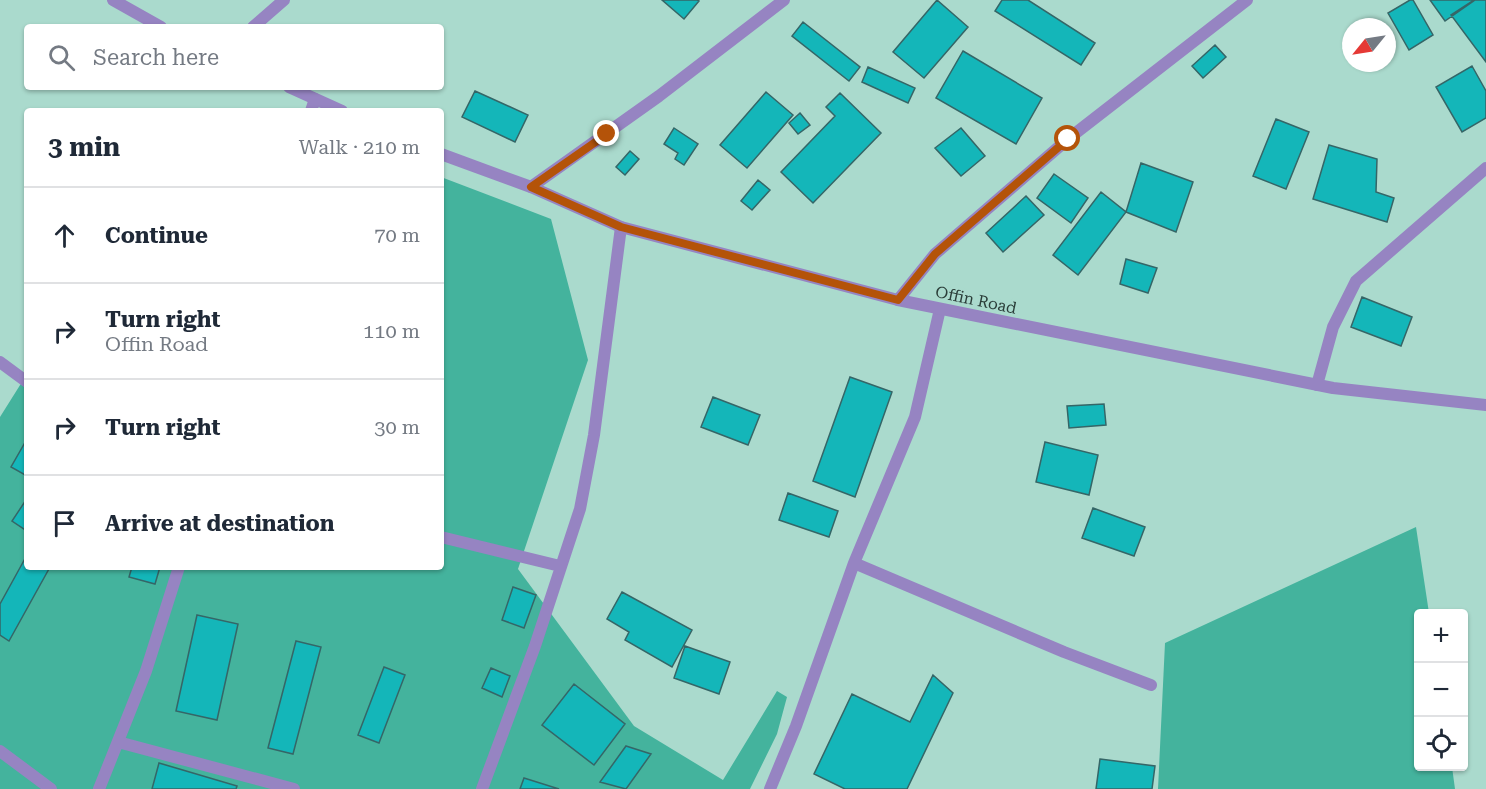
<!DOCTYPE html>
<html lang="en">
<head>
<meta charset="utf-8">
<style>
  :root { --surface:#fff; --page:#f2f2f3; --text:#1f2937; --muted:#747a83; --line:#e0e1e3 }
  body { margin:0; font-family:"Roboto Serif",serif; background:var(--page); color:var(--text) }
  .controls { position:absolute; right:18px; bottom:18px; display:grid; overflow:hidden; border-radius:6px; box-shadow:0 2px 4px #0004 }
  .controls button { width:54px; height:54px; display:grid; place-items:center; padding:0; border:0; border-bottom:2px solid var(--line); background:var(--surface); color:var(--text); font:30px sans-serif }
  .compass { position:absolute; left:1342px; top:18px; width:54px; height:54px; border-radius:50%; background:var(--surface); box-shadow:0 2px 4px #0004; rotate:240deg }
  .stop { position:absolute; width:18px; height:18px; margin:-14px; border:4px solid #b45309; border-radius:50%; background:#fff }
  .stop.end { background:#b45309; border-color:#fff; box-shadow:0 2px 6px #0008 }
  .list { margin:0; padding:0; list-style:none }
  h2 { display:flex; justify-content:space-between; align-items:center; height:78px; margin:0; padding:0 24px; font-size:26px }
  h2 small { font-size:20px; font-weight:400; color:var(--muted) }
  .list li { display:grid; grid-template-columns:39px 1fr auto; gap:18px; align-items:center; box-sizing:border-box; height:96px; padding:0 24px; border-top:2px solid var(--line) }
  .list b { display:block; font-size:22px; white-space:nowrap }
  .list p { margin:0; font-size:20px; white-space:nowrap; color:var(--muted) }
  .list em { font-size:20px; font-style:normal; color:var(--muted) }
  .icon { flex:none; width:33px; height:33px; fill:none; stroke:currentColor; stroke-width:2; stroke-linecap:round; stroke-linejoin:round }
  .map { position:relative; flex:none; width:1486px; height:789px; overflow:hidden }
  .search { position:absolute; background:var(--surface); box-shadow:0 2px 4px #0004; left:24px; top:24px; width:420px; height:66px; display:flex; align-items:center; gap:15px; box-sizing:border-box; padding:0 21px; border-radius:6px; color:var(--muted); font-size:22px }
  .panel { position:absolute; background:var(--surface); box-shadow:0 2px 4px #0004; left:24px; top:108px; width:420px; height:462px; border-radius:6px }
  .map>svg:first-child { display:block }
  .green { fill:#44b39d }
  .building { fill:#14b6b9; stroke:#356667; stroke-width:1.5 }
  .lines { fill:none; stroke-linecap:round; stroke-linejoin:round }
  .minor { stroke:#9684c2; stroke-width:12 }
  .tertiary { stroke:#9684c2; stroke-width:12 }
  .route { stroke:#b45309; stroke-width:8 }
  .labels { text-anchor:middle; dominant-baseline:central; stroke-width:6; stroke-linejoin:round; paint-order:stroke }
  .street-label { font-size:16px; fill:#2b3e39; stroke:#aadacd }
</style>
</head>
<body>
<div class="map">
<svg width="1486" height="789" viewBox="0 0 1486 789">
  <rect width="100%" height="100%" fill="#aadacd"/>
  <path class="green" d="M441,177L551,219L588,360L518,569L634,726L723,780L777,691L787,697L777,734L750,789H0V417L27,374V567H441Z
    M1416,527L1429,613L1418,614V766L1452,767L1455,789H1158L1165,643Z"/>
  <path class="building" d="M662,0H697L699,1L684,19Z
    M937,0L968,27L924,78L893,52Z
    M1002,0H1028L1095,43L1081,65L995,11Z
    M1410,0H1413L1433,35L1409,50L1388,13Z
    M1430,0H1475L1445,21Z
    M1474,0H1486V62L1451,15Z
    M803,22L860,67L849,81L792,36Z
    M1215,45L1226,57L1203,78L1192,66Z
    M963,51L1042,98L1016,144L936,98Z
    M1472,66L1486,91V118L1462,132L1436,87Z
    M868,67L915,88L908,103L862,82Z
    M475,91L528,115L515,142L462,117Z
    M766,92L793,115L747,168L720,145Z
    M840,93L881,133L813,203L781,172L835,116L826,107Z
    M800,113L810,125L798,134L789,123Z
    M1276,119L1309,132L1286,189L1253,176Z
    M674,128L698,144L684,165L675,159L678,153L664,144Z
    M961,128L985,156L961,176L935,148Z
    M1329,145L1377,159L1376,192L1394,198L1387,222L1313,199Z
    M630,151L639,159L625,175L616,167Z
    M1141,163L1193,182L1176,232L1126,212Z
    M1054,174L1088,198L1071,223L1037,198Z
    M758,180L770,190L752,210L741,201Z
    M1101,192L1126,212L1078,275L1053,255Z
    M1026,196L1044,215L1003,252L986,233Z
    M1126,259L1157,268L1148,293L1120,284Z
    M1362,297L1412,317L1401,346L1351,327Z
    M850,377L892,392L855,497L813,481Z
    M713,397L760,415L748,445L701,427Z
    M1104,404L1106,425L1069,428L1067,406Z
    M27,439V476L11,467Z
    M1045,442L1098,455L1089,495L1036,482Z
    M788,493L838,511L829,537L779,520Z
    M26,500L27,501V531L12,521Z
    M1093,508L1145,527L1134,556L1082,538Z
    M27,555V567H50L9,641L0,635V604Z
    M132,567H160L155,584L129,577Z
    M513,587L536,595L524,628L502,620Z
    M622,592L692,630L672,667L625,640L629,632L607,619Z
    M197,615L238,624L217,720L176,711Z
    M296,641L321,647L293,754L268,748Z
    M685,646L730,662L719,694L674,678Z
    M384,667L405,675L379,743L358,735Z
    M491,668L510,676L502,697L482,688Z
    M933,675L953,693L907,789H845L814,774L852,694L910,722Z
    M574,684L625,724L594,765L542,725Z
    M626,746L651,754L626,789L600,782Z
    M1100,759L1155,766L1152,789H1096Z
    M159,763L237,786L236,789H152Z
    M524,778L559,789H520Z"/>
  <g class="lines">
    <path class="minor" d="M253,27L284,0
      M311,111L315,99
      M531,187L659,96L784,0
      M898,300L935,254L1068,139L1247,0
      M0,362L27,382
      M1317,385L1333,327L1356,281L1486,168
      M441,537L560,566
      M854,563L1064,652L1151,685
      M118,742L294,789
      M0,751L51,789
      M99,789L146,671L179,567
      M482,789L535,646L580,509L594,435L621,227
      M770,789L796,726L854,563L915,417L940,309"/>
    <path class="tertiary" d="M113,0L161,27
      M289,87L342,111
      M441,154L531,187L621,227L898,300L1333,388L1486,405"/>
  </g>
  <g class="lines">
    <path class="route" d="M607,134L531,187L621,227L898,300L935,254L1068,139"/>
  </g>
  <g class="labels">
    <g class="street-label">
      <text transform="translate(976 300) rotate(12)">Offin Road</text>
    </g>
  </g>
</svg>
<div class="controls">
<button>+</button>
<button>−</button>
<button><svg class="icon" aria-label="locate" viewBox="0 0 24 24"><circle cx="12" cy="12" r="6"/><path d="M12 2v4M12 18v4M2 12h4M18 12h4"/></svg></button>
</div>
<svg class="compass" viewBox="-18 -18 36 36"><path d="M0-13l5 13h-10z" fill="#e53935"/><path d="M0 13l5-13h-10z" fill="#747a83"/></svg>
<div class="stop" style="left:1068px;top:139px"></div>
<div class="stop end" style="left:607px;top:134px"></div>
<div class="search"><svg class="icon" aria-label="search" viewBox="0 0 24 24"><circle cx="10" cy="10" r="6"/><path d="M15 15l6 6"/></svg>Search here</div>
<section class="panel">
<h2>3 min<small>Walk · 210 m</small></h2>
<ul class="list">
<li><svg class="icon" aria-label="ahead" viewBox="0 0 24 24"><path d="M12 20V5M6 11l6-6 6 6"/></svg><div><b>Continue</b></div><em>70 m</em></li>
<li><svg class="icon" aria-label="right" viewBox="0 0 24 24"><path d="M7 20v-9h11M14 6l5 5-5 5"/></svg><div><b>Turn right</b><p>Offin Road</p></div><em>110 m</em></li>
<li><svg class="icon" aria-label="right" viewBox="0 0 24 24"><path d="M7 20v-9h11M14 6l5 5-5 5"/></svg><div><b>Turn right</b></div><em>30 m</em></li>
<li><svg class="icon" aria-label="arrive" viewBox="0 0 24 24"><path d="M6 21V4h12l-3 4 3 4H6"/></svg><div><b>Arrive at destination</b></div></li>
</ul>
</section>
</div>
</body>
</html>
